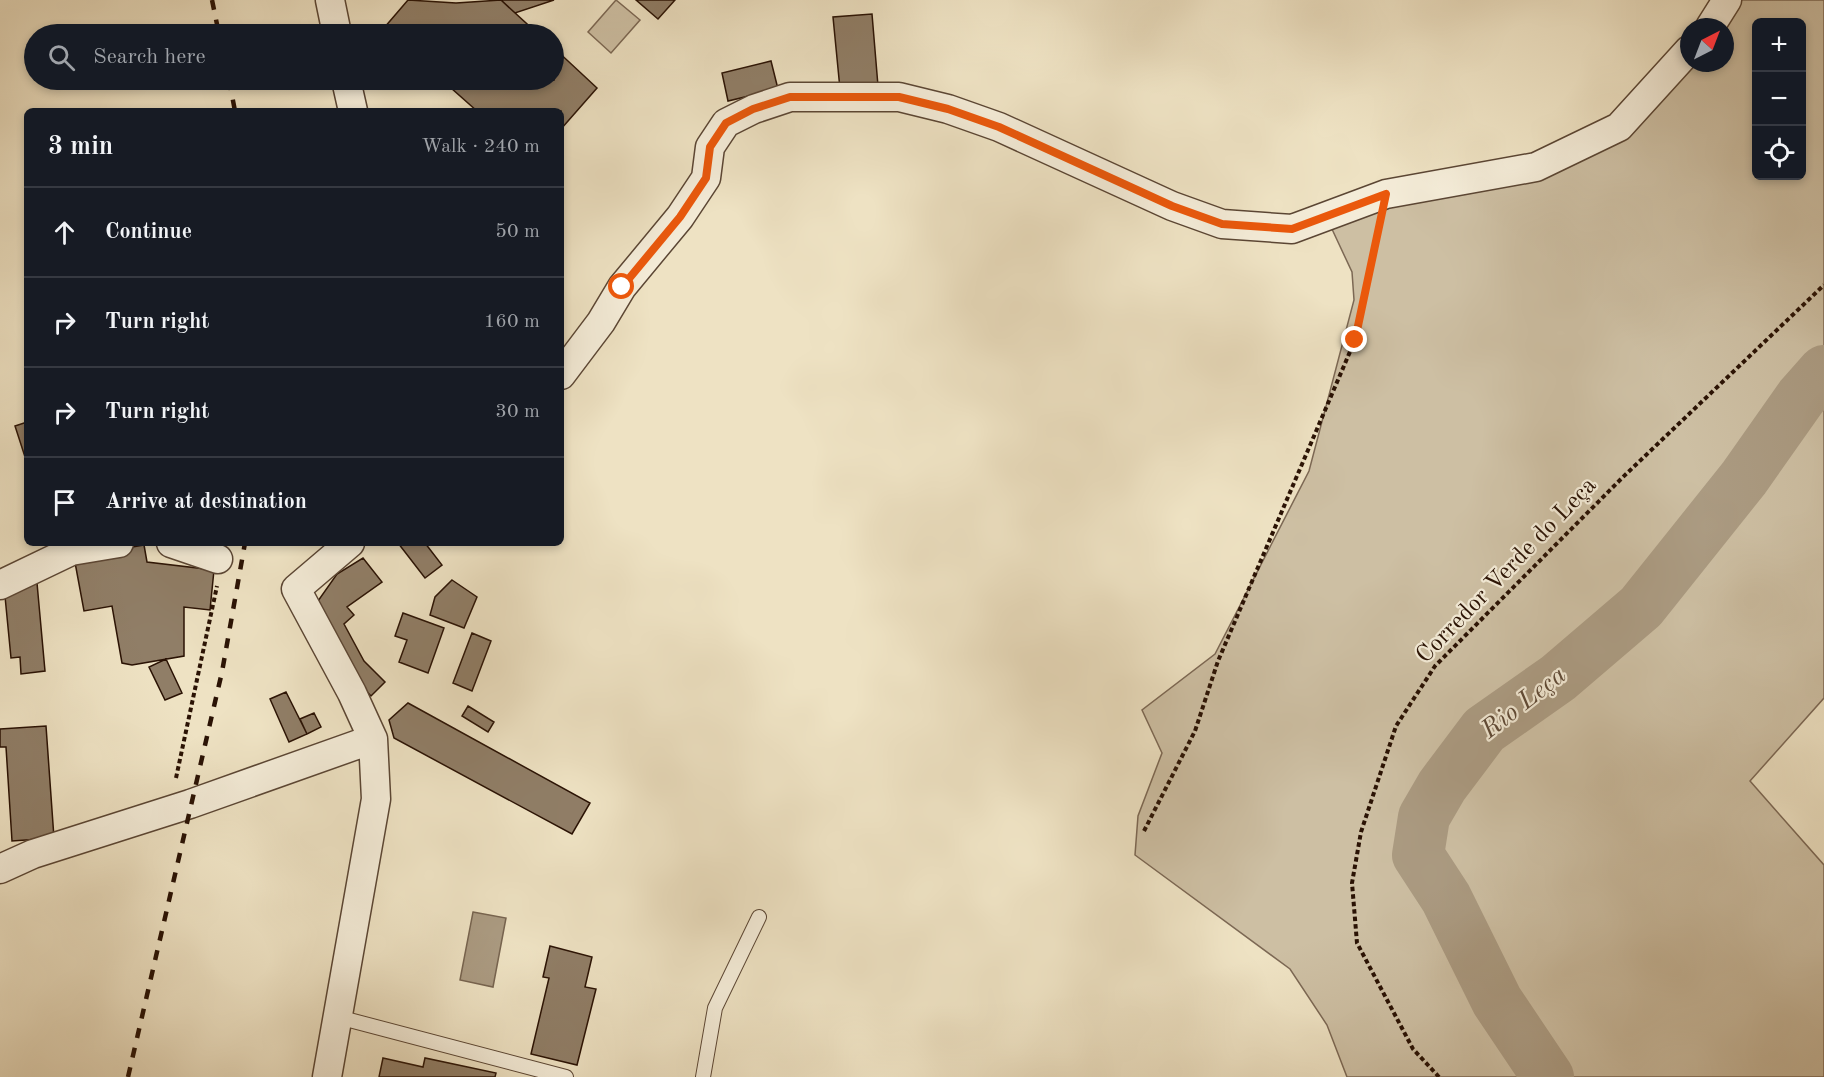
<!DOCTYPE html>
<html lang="en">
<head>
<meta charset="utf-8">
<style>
  :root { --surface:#171b24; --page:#242831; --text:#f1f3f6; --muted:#9ea1a6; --line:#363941 }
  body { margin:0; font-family:"Old Standard TT",serif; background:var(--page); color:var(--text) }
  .controls { position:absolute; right:18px; top:18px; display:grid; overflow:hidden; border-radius:9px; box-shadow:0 3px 9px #0003 }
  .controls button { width:54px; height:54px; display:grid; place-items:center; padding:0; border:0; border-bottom:2px solid var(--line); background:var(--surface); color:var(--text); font:30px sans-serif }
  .compass { position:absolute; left:1680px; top:18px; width:54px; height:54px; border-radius:50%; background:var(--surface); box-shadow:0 3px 9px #0003; rotate:42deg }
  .stop { position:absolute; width:18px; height:18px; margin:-14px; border:4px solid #ea580c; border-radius:50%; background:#fff }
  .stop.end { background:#ea580c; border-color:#fff; box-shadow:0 2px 6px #0008 }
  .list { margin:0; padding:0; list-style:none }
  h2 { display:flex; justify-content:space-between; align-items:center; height:78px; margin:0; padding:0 24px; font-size:26px }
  h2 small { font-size:20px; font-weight:400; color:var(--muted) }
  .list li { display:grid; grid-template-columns:39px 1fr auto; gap:18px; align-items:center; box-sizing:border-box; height:90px; padding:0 24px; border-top:2px solid var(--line) }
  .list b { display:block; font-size:22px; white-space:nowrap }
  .list em { font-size:20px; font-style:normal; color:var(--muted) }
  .icon { flex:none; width:33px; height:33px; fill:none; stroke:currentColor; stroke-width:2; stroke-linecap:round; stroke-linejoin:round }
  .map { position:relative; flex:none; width:1824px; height:1077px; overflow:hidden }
  .search { position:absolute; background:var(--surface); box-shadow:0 3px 9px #0003; left:24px; top:24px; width:540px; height:66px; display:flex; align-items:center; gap:15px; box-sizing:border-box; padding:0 21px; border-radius:33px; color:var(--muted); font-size:22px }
  .panel { position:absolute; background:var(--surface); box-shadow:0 3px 9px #0003; left:24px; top:108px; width:540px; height:438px; border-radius:9px }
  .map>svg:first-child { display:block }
  .green { fill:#cdbfa3; stroke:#7c6854; stroke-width:1.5; fill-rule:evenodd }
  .water { fill:#ab9b82; stroke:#776450; stroke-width:1.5 }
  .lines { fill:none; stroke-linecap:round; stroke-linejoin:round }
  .river { stroke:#ab9b82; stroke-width:52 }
  .building { fill:#907e67; stroke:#2a1204; stroke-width:1.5 }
  .service-casing { stroke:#5b4634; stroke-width:16 }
  .minor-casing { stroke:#5b4634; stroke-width:31 }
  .path { stroke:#2a1204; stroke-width:4; stroke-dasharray:4.5 3; stroke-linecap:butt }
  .service { stroke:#f4ecd8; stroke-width:14 }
  .minor { stroke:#f4ecd8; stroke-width:28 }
  .rail { stroke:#2a1204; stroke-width:4.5; stroke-dasharray:10 10; stroke-linecap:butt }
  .route { stroke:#ea580c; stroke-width:8 }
  .labels { text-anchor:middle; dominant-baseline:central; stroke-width:4.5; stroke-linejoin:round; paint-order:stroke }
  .street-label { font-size:24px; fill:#2a1204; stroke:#f4ecd8 }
  .water-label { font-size:26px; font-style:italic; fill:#5e4936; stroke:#f4ecd8 }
</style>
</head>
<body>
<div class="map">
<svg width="1824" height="1077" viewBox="0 0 1824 1077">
  <rect width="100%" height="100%" fill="#eee2c3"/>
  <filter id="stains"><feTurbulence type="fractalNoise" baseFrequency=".00333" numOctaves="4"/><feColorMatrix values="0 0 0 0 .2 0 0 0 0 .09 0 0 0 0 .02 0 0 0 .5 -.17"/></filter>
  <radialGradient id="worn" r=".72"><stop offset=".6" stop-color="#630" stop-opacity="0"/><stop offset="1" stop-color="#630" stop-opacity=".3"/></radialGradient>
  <path class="green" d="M616,0L640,20L611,53L588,32Z
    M1739,0H1824V698L1750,781L1824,865V1077H1347L1327,1025L1290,969L1135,855L1138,816L1162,753L1142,710L1215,654L1309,471L1354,300L1352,272L1331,227L1649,114L1690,63H1725V27ZM1756,22H1802V176H1756Z"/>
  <path class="water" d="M473,912L506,918L493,987L460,980Z"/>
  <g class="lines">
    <path class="river" d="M1548,1077L1497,1001L1446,898L1418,855L1424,817L1442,786L1484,730L1558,678L1641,607L1744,478L1801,397L1824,371"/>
  </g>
  <path class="building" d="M408,0L456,3L501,0L538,34H391L384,28Z
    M501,0H554L515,13Z
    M636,0H675L658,19Z
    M872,14L878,86L840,89L833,17Z
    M554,48L597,88L561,129V111H477L442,80H554Z
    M771,61L778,89L728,101L722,73Z
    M27,422V463L15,426Z
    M398,543H425L442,565L425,578Z
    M144,545L147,562L214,570L210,610L184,607V656L132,665L122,663L112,606L84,611L74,557Z
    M363,558L382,582L347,607L354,615L344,624L364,661L385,682L371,696L347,671L313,608L337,574Z
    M452,580L477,597L464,628L430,615L435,597Z
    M37,583L45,671L21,674L20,657L11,658L4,586Z
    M403,613L444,628L428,673L399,662L407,640L395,636Z
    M472,633L491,641L472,691L453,683Z
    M166,659L182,693L165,700L149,667Z
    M286,692L307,734L289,742L270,699Z
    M408,703L590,803L572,834L394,738L389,720Z
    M468,706L494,722L488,732L462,716Z
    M314,713L321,727L307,734L300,719Z
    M46,726L54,838L12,841L6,747H0V729Z
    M550,946L592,957L585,987L596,989L577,1065L531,1054L549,978L543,977Z
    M383,1058L423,1067L425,1058L496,1073L495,1077H379Z"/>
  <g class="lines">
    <g class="service-casing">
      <path id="service" d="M338,1017L566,1077
        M703,1077L715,1008L759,917"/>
    </g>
    <g class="minor-casing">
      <path id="minor" d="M330,0L337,34
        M1710,27L1727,0
        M346,80L353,111
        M561,375L601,322L622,287L680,217L706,178L710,147L726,123L754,109L790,97H899L948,109L999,127L1172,206L1222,224L1292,229L1386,194L1536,167L1619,127L1689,50
        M171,543L218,559
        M0,585L71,551L119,543
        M0,869L33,854L190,804L373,739
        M327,1077L376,799L373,739L352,693L296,589L350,543"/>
    </g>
    <path class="path" d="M176,778L217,586
      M1144,831L1195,731L1218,661L1355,340L1379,227
      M1439,1077L1413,1049L1357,943L1352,883L1361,832L1396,726L1435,666L1622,478L1824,285"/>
    <use href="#service" class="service"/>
    <use href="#minor" class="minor"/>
    <path class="rail" d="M212,0L219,34
      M229,80L235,111
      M128,1077L222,672L245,543"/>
  </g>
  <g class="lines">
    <path class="route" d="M622,287L680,217L706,178L710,147L726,123L753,109L790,97H899L948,109L999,127L1172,206L1222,224L1292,229L1386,194L1355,340"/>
  </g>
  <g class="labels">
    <g class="street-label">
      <text transform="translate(1507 571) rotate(-46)">Corredor Verde do Leça</text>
    </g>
    <g class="water-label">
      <text transform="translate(1524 703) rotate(-38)">Rio Leça</text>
    </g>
  </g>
  <rect width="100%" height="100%" filter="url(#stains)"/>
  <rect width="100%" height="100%" fill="url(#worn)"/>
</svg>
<div class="controls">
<button>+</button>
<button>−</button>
<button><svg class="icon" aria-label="locate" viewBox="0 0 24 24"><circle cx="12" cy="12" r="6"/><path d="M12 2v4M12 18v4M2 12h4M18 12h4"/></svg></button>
</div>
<svg class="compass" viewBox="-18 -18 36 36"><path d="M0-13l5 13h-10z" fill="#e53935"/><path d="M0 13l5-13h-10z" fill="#9ea1a6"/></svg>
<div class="stop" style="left:622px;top:287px"></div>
<div class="stop end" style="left:1355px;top:340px"></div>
<div class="search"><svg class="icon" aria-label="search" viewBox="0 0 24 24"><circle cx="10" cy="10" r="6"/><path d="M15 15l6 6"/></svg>Search here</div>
<section class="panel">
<h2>3 min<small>Walk · 240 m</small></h2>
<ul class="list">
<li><svg class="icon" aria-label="ahead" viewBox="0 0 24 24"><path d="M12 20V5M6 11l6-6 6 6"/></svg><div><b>Continue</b></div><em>50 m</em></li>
<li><svg class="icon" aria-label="right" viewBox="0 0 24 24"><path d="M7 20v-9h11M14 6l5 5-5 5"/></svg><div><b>Turn right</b></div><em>160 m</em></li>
<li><svg class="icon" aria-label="right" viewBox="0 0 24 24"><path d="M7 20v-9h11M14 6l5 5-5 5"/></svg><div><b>Turn right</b></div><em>30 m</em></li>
<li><svg class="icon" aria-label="arrive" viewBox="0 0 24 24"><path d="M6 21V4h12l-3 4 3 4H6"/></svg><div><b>Arrive at destination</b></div></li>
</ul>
</section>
</div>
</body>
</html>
